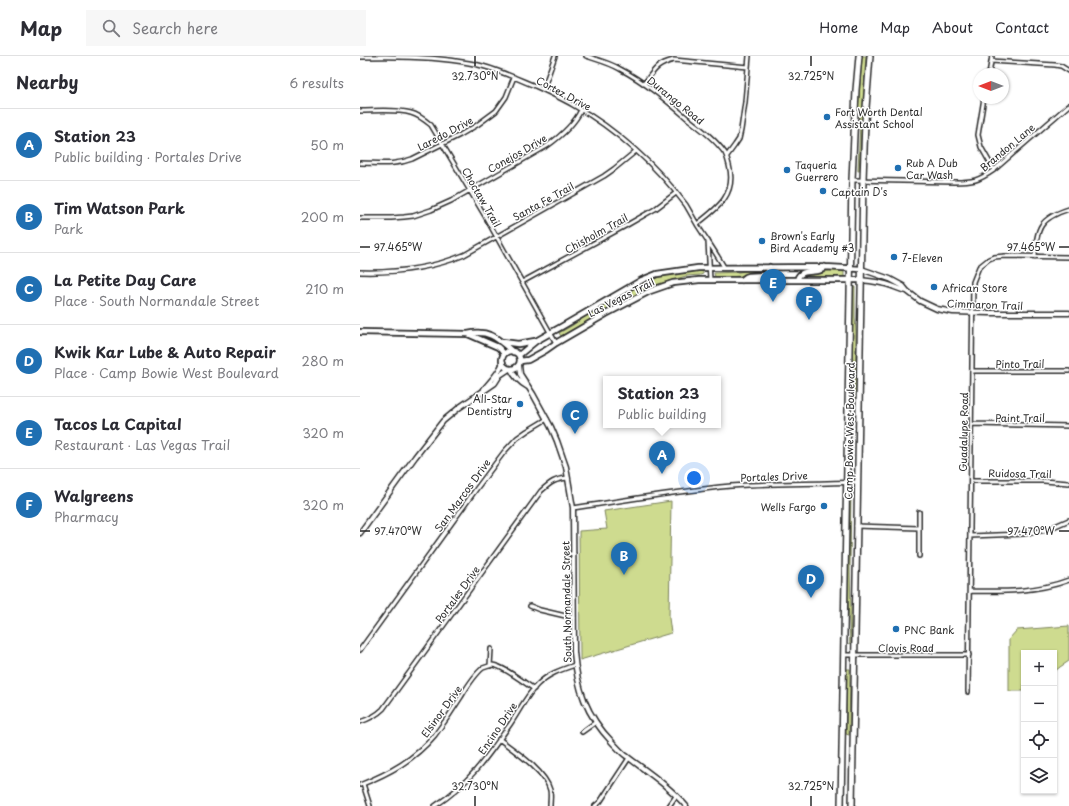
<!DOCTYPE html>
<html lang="en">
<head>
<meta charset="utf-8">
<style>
  :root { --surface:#fff; --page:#f7f7f7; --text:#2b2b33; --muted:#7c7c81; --line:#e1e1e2; --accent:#1f6fb2 }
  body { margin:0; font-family:"Playpen Sans",sans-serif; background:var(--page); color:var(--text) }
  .controls { position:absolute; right:12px; bottom:12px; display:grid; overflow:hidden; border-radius:0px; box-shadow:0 1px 3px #0004 }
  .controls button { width:36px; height:36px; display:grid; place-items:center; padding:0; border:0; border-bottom:1px solid var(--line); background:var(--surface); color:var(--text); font:20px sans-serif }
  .compass { position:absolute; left:613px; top:12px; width:36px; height:36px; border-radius:50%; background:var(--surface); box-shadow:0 1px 3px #0004; rotate:270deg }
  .you { position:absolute; left:334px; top:422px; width:14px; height:14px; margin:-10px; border:3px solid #fff; border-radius:50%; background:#1a73e8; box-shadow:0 0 0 6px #1a73e833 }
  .badge { display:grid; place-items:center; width:26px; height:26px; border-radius:50%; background:var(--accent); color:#fff; font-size:13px; font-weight:700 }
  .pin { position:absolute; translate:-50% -33px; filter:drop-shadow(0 1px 2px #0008) }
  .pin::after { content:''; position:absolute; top:21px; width:14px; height:12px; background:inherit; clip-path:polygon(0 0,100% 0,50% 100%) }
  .popup { position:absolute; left:243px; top:320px; width:118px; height:52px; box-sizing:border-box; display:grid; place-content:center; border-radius:0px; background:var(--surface); filter:drop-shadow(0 1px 3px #0005); font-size:13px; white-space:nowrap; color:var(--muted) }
  .popup b { font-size:15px; color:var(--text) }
  .popup::after { content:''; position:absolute; left:50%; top:100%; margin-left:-8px; border:8px solid transparent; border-top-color:var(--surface) }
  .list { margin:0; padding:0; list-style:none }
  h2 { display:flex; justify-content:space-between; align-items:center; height:52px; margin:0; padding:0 16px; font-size:17px }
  h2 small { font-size:13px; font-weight:400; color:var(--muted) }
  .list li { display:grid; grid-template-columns:26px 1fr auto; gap:12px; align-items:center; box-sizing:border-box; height:72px; padding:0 16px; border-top:1px solid var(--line) }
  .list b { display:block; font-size:15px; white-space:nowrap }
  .list p { margin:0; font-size:13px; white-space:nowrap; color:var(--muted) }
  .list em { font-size:13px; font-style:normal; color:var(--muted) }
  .icon { flex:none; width:22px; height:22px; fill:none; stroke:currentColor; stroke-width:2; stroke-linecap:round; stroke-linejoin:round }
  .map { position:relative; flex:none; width:709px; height:750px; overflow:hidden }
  header { display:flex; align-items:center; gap:24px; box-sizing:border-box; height:56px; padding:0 20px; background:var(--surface); border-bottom:1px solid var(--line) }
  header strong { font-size:19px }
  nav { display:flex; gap:22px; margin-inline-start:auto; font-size:14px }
  .search { width:280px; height:36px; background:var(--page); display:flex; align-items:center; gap:10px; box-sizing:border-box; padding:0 14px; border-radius:0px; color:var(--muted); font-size:15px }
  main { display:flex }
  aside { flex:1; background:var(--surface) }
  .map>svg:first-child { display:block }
  .green { fill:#cedb8f; stroke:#7c835d }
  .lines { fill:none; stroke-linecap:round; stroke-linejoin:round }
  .minor-casing { stroke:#2b2b2b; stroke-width:6 }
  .tertiary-casing { stroke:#2b2b2b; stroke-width:7 }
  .secondary-casing { stroke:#2b2b2b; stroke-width:8 }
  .primary-casing { stroke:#2b2b2b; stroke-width:8 }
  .minor { stroke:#fff; stroke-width:3 }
  .tertiary { stroke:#fff; stroke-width:4 }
  .secondary { stroke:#fff; stroke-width:4.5 }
  .primary { stroke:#fff; stroke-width:5 }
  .ticks { fill:none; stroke:#2b2b2b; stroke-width:1.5 }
  .poi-dot { fill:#1f6fb2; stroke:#fff; stroke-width:1.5 }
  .labels { text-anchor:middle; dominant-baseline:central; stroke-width:3; stroke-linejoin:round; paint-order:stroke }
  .street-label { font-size:10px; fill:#2b2b2b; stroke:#fff }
  .poi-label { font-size:10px; fill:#2b2b2b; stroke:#fff; text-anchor:start }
  .ticks-label { font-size:10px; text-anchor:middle; fill:#2b2b2b; stroke:#fff; stroke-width:3; stroke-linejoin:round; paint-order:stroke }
</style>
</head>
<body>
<header>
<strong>Map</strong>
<div class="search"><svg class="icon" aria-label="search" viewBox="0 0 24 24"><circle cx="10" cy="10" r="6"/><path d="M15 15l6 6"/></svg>Search here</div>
<nav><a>Home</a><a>Map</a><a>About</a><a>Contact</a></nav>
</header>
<main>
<aside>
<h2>Nearby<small>6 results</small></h2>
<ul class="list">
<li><span class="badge">A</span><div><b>Station 23</b><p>Public building · Portales Drive</p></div><em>50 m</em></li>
<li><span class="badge">B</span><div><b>Tim Watson Park</b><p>Park</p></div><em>200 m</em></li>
<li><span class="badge">C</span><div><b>La Petite Day Care</b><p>Place · South Normandale Street</p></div><em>210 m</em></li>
<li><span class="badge">D</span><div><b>Kwik Kar Lube &amp; Auto Repair</b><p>Place · Camp Bowie West Boulevard</p></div><em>280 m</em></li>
<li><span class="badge">E</span><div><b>Tacos La Capital</b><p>Restaurant · Las Vegas Trail</p></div><em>320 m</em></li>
<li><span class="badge">F</span><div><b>Walgreens</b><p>Pharmacy</p></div><em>320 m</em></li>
</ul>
</aside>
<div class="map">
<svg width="709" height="750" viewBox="0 0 709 750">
  <rect width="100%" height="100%" fill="#fff"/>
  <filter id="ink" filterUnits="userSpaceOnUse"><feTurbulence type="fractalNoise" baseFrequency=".025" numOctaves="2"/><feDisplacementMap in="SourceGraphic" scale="8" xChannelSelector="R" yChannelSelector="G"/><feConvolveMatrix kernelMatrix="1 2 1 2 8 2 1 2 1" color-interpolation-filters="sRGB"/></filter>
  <g filter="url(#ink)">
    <path class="green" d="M502,0H506L499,115H498L500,65L498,54Z
      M343,214V218L340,219L326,220L289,231L201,280L199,277L213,269L225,260L241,250L285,226L299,221L313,218Z
      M392,214H407L406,216L402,218L369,221H355L354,217L379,216Z
      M481,214L484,215V221H445L443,219L444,218L468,215Z
      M493,231H495V261L496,276L495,342H494V314L492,296Z
      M490,437H491L490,509L491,554L490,588L488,542Z
      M311,445L309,562L311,577L220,604L219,475L247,473L244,455Z
      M709,570V605L700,611L694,616V597H664V635H649V583L657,574Z
      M487,613H490L489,679L486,678Z"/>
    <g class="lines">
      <g class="minor-casing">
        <path id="minor" d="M226,0C238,4 250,7 260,13C285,26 306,44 327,62C340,72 355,83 365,97C367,101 368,105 369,109C377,138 358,152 337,168
          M0,1C36,0 73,0 109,7C132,11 153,21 175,30C188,36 201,42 213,49C256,73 297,110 326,149C330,156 334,163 338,170C347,184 356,197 364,211
          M631,5L695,9L701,10L709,15
          M629,18L632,0
          M284,28C294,14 297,8 314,4L388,11
          M183,34L195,0
          M624,42L618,79L621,91L634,114
          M0,55C16,55 37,53 51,57C59,59 65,64 71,69L125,160L196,287
          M367,100L375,89L379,83L381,74L385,46L389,0
          M0,107C18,107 34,110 52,103L100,79L117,69L136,55L146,41L154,21
          M492,124L594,126C613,126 618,125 634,114L709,49
          M0,162H31L44,161L53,160L71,154L91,145L187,90C201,80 214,69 221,54
          M348,185L350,224
          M675,201C676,172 680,162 709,153
          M0,216C36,217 70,213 104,199L244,120L254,113L276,95
          M162,226L267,169L295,153L316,137
          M612,315H709
          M611,368L709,370
          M611,425H684L709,427
          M213,452C266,444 318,435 371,430C413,427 455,428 497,426
          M496,470L559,472
          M610,480L663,478L686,474L709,464
          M207,498H214
          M559,500V456
          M610,535C643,536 677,536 709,524
          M170,550L180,554L214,562
          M0,594L117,432L144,396L157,382L167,375L187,363
          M484,599H609
          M130,610L131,593
          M608,636L613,226L619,211L629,203L634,201L645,200L709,201
          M0,666C9,663 16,660 23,653L181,435C191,426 195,423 208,422
          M222,676L236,666
          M139,683C155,695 185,715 190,734C191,739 190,745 190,750
          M3,728L10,750
          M0,729C30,717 54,704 75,679C84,667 93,654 101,641C107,631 114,619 123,612C126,611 129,610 132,609C142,609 165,627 174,633
          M75,750C110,727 128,700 151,667C160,654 166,640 177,629C188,618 200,614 215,609
          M235,750L240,746L269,702
          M309,750L316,740"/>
      </g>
      <g class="tertiary-casing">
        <path id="tertiary" d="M501,213L530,223L543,230L547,235L560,245L577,253L593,256L629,257H709
          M500,224C511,225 522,226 532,230C537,232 541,234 547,235
          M159,309L160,318L173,338L191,371L197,385L206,411L213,452L214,596C217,632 226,659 252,686C256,690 260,695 265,699C286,715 309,730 326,750
          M151,313C154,320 161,327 168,331
          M124,333C131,325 140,316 143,306
          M0,477L55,401L83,365L100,351L135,327L140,319L149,313"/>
      </g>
      <g class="secondary-casing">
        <path id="secondary" d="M382,224L386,221L389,220L407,219L410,211
          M437,224C441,210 458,220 465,211
          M0,276L108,278L138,291L141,294L144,298
          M108,278C129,273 138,283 153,296
          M143,286L158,288L175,285
          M142 304a9 9 0 1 1 18 0a9 9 0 1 1-18 0Z
          M156,297L159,299L176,285L201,271L282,224L297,218L338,212L465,211L501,213
          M160,305L168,304L186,294L196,287L246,258L290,235L313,227L339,224H500"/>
      </g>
      <g class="primary-casing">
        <path id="primary" d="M481,750L492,124L496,34L499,0
          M492,750L503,124L505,65L510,0"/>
      </g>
      <use href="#minor" class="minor"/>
      <use href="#tertiary" class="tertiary"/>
      <use href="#secondary" class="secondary"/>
      <use href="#primary" class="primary"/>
    </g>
  </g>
  <path class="ticks" d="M115,0V10M451,0V10M0,191H10M699,191H709M0,475H10M699,475H709M115,740V750M451,740V750"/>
  <g class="poi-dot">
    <circle cx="467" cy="61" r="4"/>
    <circle cx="538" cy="112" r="4"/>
    <circle cx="427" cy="114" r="4"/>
    <circle cx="463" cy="135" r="4"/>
    <circle cx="402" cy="185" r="4"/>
    <circle cx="534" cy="201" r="4"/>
    <circle cx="574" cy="231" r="4"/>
    <circle cx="160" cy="348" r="4"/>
    <circle cx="464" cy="450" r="4"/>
    <circle cx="536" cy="573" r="4"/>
  </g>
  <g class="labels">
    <g class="street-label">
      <text transform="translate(204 37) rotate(28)">Cortez Drive</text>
      <text transform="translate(316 44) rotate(39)">Durango Road</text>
      <text transform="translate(85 77) rotate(-28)">Laredo Drive</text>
      <text transform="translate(647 91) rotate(-40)">Brandon Lane</text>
      <text transform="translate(157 97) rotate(-30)">Conejos Drive</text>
      <text transform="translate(122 141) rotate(60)">Choctaw Trail</text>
      <text transform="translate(183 145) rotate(-29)">Santa Fe Trail</text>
      <text transform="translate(236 177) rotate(-29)">Chisholm Trail</text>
      <text transform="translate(261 241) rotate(-27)">Las Vegas Trail</text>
      <text transform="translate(625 248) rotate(2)">Cimmaron Trail</text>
      <text x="660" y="307">Pinto Trail</text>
      <text x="660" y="361">Paint Trail</text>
      <text transform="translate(489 375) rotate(-89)">Camp Bowie West Boulevard</text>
      <text transform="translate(603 376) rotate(-89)">Guadalupe Road</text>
      <text transform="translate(660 417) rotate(1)">Ruidosa Trail</text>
      <text transform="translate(414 420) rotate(-2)">Portales Drive</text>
      <text transform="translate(102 439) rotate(-54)">San Marcos Drive</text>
      <text transform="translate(97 538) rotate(-54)">Portales Drive</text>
      <text transform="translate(206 546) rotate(-91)">South Normandale Street</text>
      <text x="546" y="591">Clovis Road</text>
      <text transform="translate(81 655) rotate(-54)">Elsinor Drive</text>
      <text transform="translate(137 672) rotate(-56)">Encino Drive</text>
    </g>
    <g class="poi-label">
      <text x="475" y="55">Fort Worth Dental<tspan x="475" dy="12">Assistant School</tspan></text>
      <text x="546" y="106">Rub A Dub<tspan x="546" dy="12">Car Wash</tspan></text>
      <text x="435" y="108">Taqueria<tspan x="435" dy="12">Guerrero</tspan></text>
      <text x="471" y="135">Captain D's</text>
      <text x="410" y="179">Brown's Early<tspan x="410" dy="12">Bird Academy #3</tspan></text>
      <text x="542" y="201">7-Eleven</text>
      <text x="582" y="231">African Store</text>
      <text x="152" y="342" text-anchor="end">All-Star<tspan x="152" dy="12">Dentistry</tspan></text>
      <text x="456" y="450" text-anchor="end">Wells Fargo</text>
      <text x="544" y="573">PNC Bank</text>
    </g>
  </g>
  <g class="ticks-label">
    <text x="115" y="24">32.730°N</text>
    <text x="451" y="24">32.725°N</text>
    <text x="671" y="195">97.465°W</text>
    <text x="38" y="195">97.465°W</text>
    <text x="671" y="479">97.470°W</text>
    <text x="38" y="479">97.470°W</text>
    <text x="115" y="734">32.730°N</text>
    <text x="451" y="734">32.725°N</text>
  </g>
</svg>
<div class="controls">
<button>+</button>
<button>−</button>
<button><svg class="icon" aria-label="locate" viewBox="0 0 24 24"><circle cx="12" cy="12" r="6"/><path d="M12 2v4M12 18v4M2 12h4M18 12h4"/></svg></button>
<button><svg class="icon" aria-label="layers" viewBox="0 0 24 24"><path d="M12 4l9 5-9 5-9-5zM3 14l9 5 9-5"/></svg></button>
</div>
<svg class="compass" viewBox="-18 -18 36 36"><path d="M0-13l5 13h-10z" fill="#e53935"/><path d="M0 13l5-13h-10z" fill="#7c7c81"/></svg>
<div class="you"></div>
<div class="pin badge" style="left:302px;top:418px">A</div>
<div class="popup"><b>Station 23</b>Public building</div>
<div class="pin badge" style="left:264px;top:519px">B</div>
<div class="pin badge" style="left:215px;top:378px">C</div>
<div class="pin badge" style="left:451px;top:542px">D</div>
<div class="pin badge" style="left:413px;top:246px">E</div>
<div class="pin badge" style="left:449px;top:264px">F</div>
</div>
</main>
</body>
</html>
